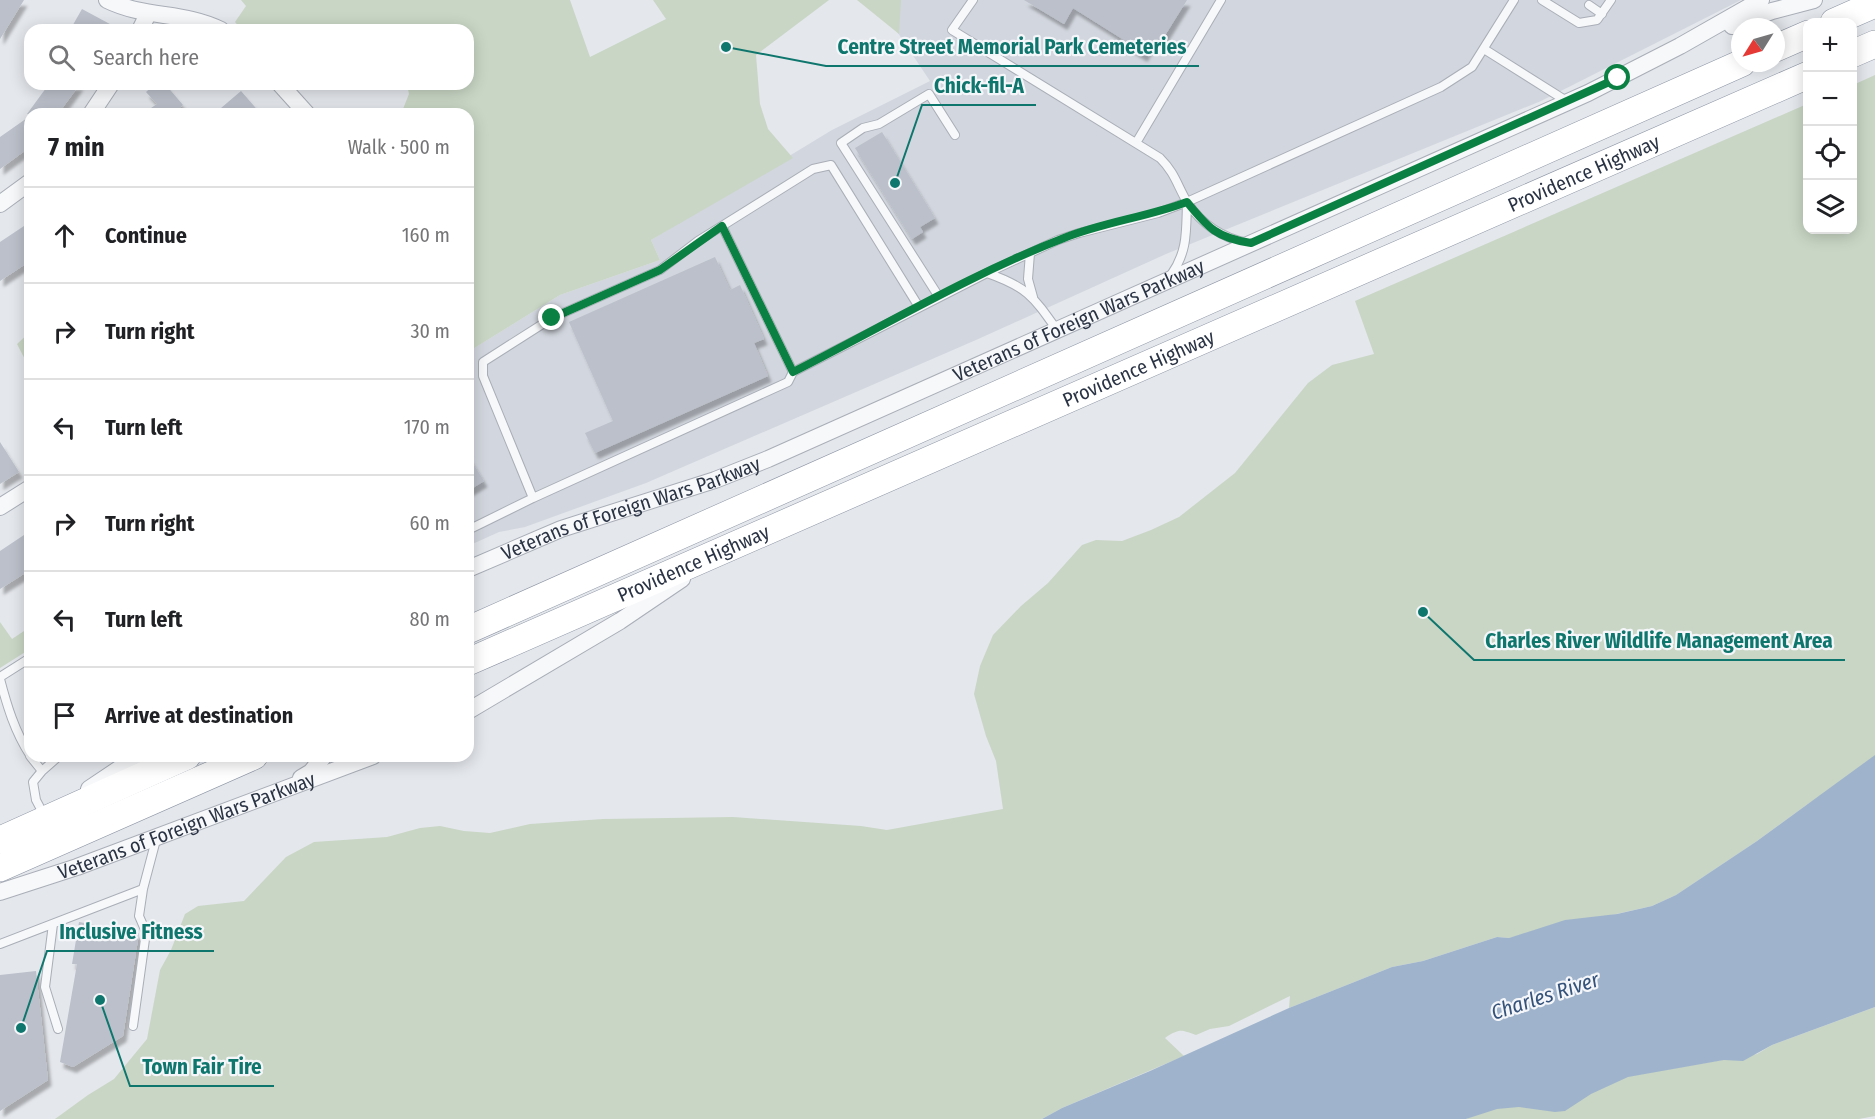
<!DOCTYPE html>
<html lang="en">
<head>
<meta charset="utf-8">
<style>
  :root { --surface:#fff; --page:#f2f2f2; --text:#202124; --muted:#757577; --line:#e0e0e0 }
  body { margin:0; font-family:"Fira Sans Condensed",sans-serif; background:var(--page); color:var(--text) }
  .controls { position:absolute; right:18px; top:18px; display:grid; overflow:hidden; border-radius:12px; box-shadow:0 3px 15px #0003 }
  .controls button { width:54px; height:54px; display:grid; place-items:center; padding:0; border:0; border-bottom:2px solid var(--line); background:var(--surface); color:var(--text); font:30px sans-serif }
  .compass { position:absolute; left:1731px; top:18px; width:54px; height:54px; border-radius:50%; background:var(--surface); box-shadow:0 3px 15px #0003; rotate:233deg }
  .stop { position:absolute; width:18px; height:18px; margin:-14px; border:4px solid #0b8043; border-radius:50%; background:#fff }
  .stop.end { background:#0b8043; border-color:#fff; box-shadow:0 2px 6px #0008 }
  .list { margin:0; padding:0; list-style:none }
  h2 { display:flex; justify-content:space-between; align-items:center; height:78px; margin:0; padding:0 24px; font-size:26px }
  h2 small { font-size:20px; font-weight:400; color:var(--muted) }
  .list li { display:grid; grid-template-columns:39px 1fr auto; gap:18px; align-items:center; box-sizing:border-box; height:96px; padding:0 24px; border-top:2px solid var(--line) }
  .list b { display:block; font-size:22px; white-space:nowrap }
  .list em { font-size:20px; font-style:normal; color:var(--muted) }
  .icon { flex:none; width:33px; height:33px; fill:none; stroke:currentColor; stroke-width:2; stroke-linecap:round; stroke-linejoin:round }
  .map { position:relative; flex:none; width:1875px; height:1119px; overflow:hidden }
  .search { position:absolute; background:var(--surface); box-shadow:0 3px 15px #0003; left:24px; top:24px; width:450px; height:66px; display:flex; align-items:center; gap:15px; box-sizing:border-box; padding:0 21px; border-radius:18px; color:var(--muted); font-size:22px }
  .panel { position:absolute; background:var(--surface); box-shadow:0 3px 15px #0003; left:24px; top:108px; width:450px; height:654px; border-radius:18px }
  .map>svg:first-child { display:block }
  .built { fill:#d2d6de }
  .green { fill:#c9d6c5 }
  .water { fill:#9fb4cc }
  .building { fill:#bbc0ca; filter:url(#shadow) }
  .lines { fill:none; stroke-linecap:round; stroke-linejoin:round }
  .service-casing { stroke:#a9aeb7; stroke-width:10 }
  .minor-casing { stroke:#a9aeb7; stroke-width:18 }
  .trunk-casing { stroke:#8b94a3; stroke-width:28 }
  .service { stroke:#f7f8fa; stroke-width:8 }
  .minor { stroke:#f7f8fa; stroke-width:16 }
  .trunk { stroke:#fff; stroke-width:27 }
  .route { stroke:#0b8043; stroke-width:8 }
  .labels { text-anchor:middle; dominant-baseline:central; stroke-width:4.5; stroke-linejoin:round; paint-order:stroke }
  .street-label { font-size:20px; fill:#2b3445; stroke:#f4f6f9 }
  .water-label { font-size:21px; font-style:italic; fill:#34527a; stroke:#f4f6f9 }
  .leader { fill:none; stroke:#0f766e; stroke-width:2 }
  .callout-dot { fill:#0f766e; stroke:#f4f6f9; stroke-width:2 }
  .callout-label { font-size:21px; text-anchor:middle; font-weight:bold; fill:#0f766e; stroke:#f4f6f9; stroke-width:4.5; stroke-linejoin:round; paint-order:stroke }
</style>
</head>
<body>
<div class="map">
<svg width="1875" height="1119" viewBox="0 0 1875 1119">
  <defs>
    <filter id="shadow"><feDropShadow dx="3.5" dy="6" stdDeviation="1.5" flood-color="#0004"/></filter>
  </defs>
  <rect width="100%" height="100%" fill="#e4e7ec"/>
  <path class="built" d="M876,0H1741L1541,101L1166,254L976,340L646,483L525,527L499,532L468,546V352L560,295L660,260L651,240L832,130L930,81Z"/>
  <path class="green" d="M241,0H570L590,57L666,19L653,0H829L756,55L760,104L768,129L793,158L651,240L660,260L560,295L468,352V114H401L409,94L407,84H468V30H242L235,22L246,6Z
    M857,0H901L899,34Z
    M1875,75V761L1808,804L1757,841L1676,895L1652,906L1509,938L1497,937L1423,961L1392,967L1289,1008L1290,996L1229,1026L1210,1029L1196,1035C1181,1030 1180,1028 1165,1038L1184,1056L1062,1108L1042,1119H55L88,1095L114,1079L147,1039L160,970L171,950L185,914L198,906L244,901L286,857L314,842L387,837L420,828L440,826L464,831L490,833L530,824L603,819L733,817L861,826L887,830L1003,809L996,761L986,736L974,694L980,666L993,635L1021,606L1048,583L1082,545L1096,540L1122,541L1151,530L1179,517L1235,473L1308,383L1332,365L1374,354L1355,301L1807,104L1808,230H1852L1853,85Z
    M30,332V369L17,344Z
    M0,622L12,639L30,627V649L0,668Z
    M1875,1007V1116L1859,1119H1466L1490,1109L1605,1080L1757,1054L1772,1045Z"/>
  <path class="water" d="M1875,755V1007L1772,1045L1743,1061L1724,1060L1628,1077L1591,1094L1565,1111L1555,1112L1519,1107L1497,1109L1466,1119H1042L1062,1108L1150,1071L1289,1008L1392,967L1423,961L1497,937L1509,938L1565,920L1617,914L1652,906L1676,895L1757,841Z"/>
  <path class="building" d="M0,0H24L0,39Z
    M1024,0H1187L1159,45L1153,41L1144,56L1123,43L1124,40L1073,8L1064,24Z
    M82,9L121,30H70Z
    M49,84H80L58,114H27Z
    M155,84H165L183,105L172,114H142L157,104L146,92Z
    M241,91L261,114H214Z
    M30,116V147L0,169V137Z
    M882,132L935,218L920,227L923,232L912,239L855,148Z
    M30,222V261L0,281V242Z
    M715,257L730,290L740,285L764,339L754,343L768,376L595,453L585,433L613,421L569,322Z
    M0,442L19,472L0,484Z
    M468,456L484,481L468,491Z
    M30,531V570L0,589V551Z
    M79,922L139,933L123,1036L73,1067L60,1062L77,964H72Z
    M36,971L48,1080L0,1111V975Z"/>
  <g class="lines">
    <g class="service-casing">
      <path id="service" d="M973,0L952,30L1160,158C1175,173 1177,185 1187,202C1202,225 1222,238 1248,243
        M1542,0L1579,23L1597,20L1611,0
        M1589,5L1602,14
        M1484,49L1568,102
        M1136,143L1221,0
        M1030,253L1028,279L1033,297
        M987,273C1027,287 1033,296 1057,330
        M1171,275C1188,251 1186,231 1187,202
        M939,297L841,143L863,128L879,124L929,94L955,135
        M793,372L987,273L1058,240L1079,233L1158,213L1187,202L1441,87L1472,67L1514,0
        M533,498L483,376V362L552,318L660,270L698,241L813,169L831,165L919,307
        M468,530L533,498L788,382L793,372L722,226
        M0,677L30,658
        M0,679C7,706 15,732 30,755
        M30,756L42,771
        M45,817L36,800L33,782L42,771L59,756
        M53,924L45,987L58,1029
        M0,944L143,889
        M133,1026L146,932L139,916L143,889L157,836"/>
    </g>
    <g class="minor-casing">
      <g id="minor">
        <path d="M107,0C146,19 183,11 221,30"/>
        <path d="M1732,26L1772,11L1814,0"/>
        <path d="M140,30L148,14"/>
        <path d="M280,84L307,114"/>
        <path d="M91,114L111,84"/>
        <path d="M0,204L30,182"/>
        <path d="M0,507L30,488"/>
        <path id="s1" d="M468,569L561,529L715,480L768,459L1588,93L1680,46L1761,0"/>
        <path d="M468,711L620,621L682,579"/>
        <path d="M301,778L311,772L324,756"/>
        <path d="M89,789L138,756"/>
        <path id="s2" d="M0,892L77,867L373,756"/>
      </g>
    </g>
    <g class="trunk-casing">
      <g id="trunk">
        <path d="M1834,22L1875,4"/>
        <path d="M1776,48L1808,34"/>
        <path d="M1852,54L1875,44"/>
        <path d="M468,630L1742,63"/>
        <path id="s3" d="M468,662L1808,75"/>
        <path d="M0,840L187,756"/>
        <path d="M0,868L254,756"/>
      </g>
    </g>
    <use href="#service" class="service"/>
    <use href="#minor" class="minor"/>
    <use href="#trunk" class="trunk"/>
  </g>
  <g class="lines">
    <path class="route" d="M552,318L660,270L722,226L793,372C882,327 971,274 1064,238C1104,222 1147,217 1187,202C1208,228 1217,238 1251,243L1618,78"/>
  </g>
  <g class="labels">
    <g class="street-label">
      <text stroke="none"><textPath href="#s3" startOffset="1218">Providence Highway</textPath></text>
      <text stroke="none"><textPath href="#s1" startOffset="660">Veterans of Foreign Wars Parkway</textPath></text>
      <text stroke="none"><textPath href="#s3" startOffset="732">Providence Highway</textPath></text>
      <text stroke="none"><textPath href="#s1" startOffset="174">Veterans of Foreign Wars Parkway</textPath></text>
      <text stroke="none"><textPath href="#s3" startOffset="246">Providence Highway</textPath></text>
      <text stroke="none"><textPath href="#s2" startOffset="198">Veterans of Foreign Wars Parkway</textPath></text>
    </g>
    <g class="water-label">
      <text transform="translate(1545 996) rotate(-18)">Charles River</text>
    </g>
  </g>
  <path class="leader" d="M726 47L826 66H1199M895 183L922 105H1036M1423 612L1474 660H1845M21 1028L47 951H214M100 1000L130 1086H274"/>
  <g class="callout-dot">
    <circle cx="726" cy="47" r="6"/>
    <circle cx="895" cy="183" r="6"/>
    <circle cx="1423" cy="612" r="6"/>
    <circle cx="21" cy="1028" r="6"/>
    <circle cx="100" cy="1000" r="6"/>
  </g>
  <g class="callout-label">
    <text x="1012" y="54">Centre Street Memorial Park Cemeteries</text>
    <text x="979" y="93">Chick-fil-A</text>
    <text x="1659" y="648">Charles River Wildlife Management Area</text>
    <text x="131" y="939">Inclusive Fitness</text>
    <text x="202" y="1074">Town Fair Tire</text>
  </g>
</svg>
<div class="controls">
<button>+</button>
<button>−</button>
<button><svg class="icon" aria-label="locate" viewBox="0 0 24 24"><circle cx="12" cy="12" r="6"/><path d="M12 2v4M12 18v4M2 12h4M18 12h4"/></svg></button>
<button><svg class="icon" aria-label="layers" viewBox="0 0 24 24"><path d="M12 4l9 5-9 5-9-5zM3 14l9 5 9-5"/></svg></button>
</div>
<svg class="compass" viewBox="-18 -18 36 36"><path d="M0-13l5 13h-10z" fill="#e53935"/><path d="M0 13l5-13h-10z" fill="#757577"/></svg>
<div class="stop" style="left:1618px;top:78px"></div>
<div class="stop end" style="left:552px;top:318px"></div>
<div class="search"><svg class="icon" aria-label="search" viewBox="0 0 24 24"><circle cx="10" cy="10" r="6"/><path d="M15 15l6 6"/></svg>Search here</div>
<section class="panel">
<h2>7 min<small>Walk · 500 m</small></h2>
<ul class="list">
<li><svg class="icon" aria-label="ahead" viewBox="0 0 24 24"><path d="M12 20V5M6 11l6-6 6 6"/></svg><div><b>Continue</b></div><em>160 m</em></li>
<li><svg class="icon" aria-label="right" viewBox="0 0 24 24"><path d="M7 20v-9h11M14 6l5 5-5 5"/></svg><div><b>Turn right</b></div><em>30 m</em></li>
<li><svg class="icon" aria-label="left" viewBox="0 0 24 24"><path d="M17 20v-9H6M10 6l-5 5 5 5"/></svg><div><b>Turn left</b></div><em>170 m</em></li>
<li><svg class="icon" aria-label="right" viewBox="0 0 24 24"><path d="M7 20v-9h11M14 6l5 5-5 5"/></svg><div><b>Turn right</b></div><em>60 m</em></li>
<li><svg class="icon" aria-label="left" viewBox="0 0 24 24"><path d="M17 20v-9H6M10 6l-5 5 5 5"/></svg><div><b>Turn left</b></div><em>80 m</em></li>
<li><svg class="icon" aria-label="arrive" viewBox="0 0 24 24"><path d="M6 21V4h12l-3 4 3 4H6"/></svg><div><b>Arrive at destination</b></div></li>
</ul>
</section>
</div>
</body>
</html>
